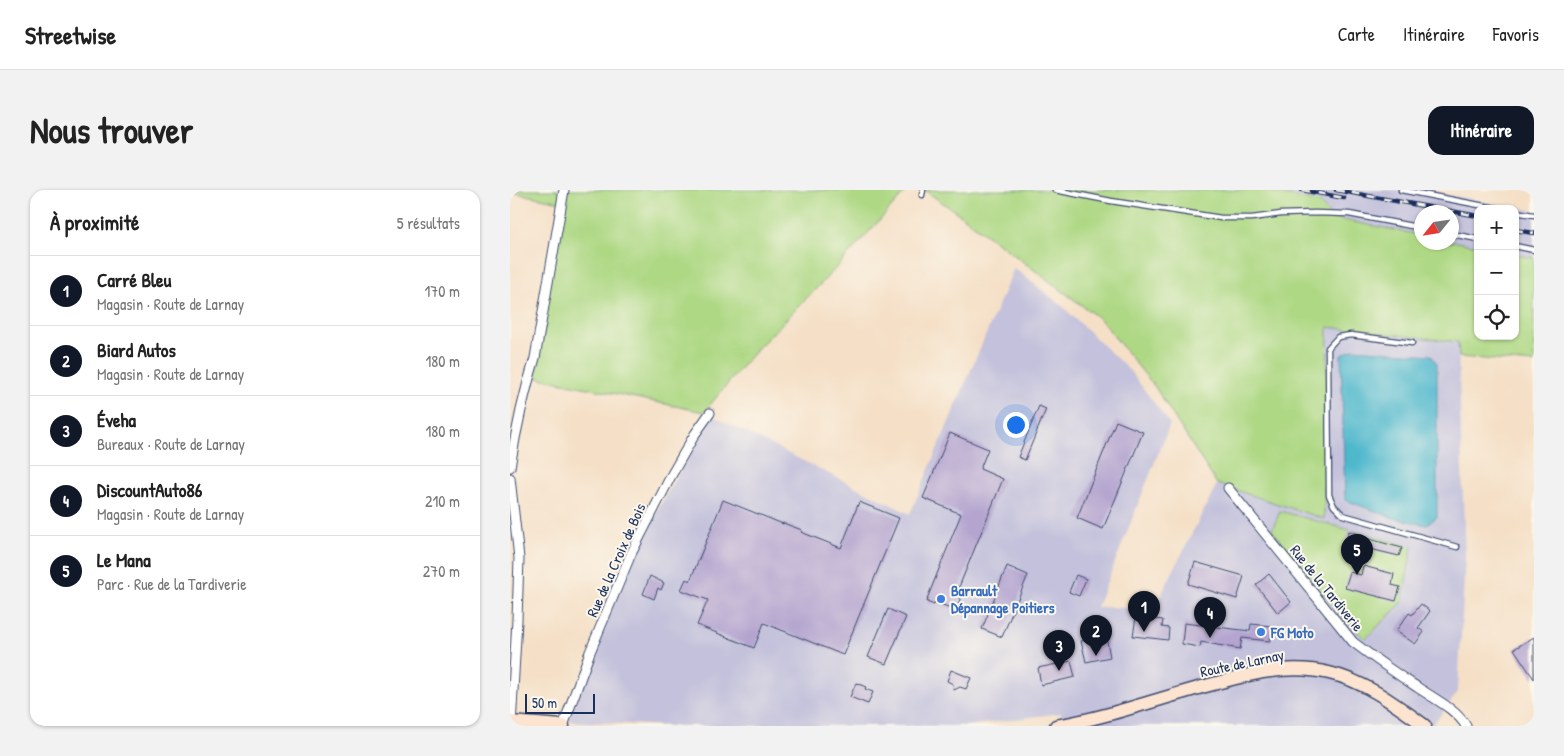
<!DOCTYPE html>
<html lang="fr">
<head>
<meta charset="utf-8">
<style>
  :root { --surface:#fff; --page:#f2f2f2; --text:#222; --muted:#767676; --line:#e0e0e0; --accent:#111827 }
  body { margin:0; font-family:"Patrick Hand",sans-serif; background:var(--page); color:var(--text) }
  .controls { position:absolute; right:15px; top:15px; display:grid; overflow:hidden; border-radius:10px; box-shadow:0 1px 4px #0004 }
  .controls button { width:45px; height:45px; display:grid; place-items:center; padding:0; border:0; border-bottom:1px solid var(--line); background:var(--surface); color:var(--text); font:25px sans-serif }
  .compass { position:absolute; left:904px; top:15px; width:45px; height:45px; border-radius:50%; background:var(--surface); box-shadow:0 1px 4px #0004; rotate:240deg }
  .scale { position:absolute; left:15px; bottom:12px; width:70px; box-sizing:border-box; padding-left:5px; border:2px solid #1b2f5e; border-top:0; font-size:14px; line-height:18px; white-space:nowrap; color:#1b2f5e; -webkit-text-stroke:4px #fbf7ec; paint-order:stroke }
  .you { position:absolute; left:505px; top:234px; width:18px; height:18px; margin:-12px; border:4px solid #fff; border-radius:50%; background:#1a73e8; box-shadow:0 0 0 8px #1a73e833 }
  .badge { display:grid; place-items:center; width:32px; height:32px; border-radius:50%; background:var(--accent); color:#fff; font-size:16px; font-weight:700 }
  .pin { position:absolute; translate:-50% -41px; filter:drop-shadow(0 1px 2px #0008) }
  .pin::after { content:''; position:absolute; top:26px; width:18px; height:15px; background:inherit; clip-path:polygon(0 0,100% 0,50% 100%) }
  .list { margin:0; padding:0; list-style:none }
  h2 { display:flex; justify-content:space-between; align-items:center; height:65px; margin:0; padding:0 20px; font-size:21px }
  h2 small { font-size:16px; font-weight:400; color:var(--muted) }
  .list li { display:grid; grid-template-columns:32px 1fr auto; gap:15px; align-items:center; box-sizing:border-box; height:70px; padding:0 20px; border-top:1px solid var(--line) }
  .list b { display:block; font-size:19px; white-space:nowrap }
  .list p { margin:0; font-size:16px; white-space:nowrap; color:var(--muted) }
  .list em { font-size:16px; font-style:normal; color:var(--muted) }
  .icon { flex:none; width:28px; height:28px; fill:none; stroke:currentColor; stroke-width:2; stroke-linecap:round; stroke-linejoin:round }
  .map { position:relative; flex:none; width:1024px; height:536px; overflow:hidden; border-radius:15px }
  header { display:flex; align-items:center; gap:30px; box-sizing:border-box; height:70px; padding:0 25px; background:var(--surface); border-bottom:1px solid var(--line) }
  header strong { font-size:24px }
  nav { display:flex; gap:28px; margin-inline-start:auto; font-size:18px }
  .intro { display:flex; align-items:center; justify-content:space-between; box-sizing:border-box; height:120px; padding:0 30px }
  h1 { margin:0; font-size:35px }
  .button { padding:12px 22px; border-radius:15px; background:var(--accent); color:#fff; font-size:18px; font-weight:700 }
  main { display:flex; gap:30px; padding:0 30px }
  aside { flex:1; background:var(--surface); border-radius:15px; box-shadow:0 1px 4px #0004 }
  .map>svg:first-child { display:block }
  .industrial { fill:#c3c1db }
  .green { fill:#aed884; stroke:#648471 }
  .water { fill:#4fb8cd; stroke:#357496 }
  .building { fill:#b4a4cf }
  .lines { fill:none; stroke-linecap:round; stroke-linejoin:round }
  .lane-casing { stroke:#3c4a6e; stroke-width:7 }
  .street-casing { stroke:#3c4a6e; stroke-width:11 }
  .secondary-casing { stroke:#3c4a6e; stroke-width:15 }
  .lane { stroke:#fff; stroke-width:4.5 }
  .street { stroke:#fff; stroke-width:9 }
  .secondary { stroke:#fde4d1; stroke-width:12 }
  .rail-casing { stroke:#1b2f5e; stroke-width:4.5 }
  .rail { stroke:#fbf7ec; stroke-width:2.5; stroke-dasharray:8; stroke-linecap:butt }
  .shop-dot { fill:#3f7fe0; stroke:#fbf7ec; stroke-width:2 }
  .labels { text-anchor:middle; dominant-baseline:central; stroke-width:4; stroke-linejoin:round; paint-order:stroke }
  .street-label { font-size:15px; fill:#1b2f5e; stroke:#fbf7ec }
  .shop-label { font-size:15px; font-weight:bold; fill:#366cbe; stroke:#fbf7ec; text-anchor:start }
</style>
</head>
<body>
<header>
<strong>Streetwise</strong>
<nav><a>Carte</a><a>Itinéraire</a><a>Favoris</a></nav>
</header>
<div class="intro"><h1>Nous trouver</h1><a class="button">Itinéraire</a></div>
<main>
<aside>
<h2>À proximité<small>5 résultats</small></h2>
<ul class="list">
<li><span class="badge">1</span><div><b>Carré Bleu</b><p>Magasin · Route de Larnay</p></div><em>170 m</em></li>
<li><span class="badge">2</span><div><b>Biard Autos</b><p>Magasin · Route de Larnay</p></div><em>180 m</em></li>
<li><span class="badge">3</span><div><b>Éveha</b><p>Bureaux · Route de Larnay</p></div><em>180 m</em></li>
<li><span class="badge">4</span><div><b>DiscountAuto86</b><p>Magasin · Route de Larnay</p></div><em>210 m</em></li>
<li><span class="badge">5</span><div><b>Le Mana</b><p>Parc · Rue de la Tardiverie</p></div><em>270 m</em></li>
</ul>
</aside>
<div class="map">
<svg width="1024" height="536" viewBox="0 0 1024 536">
  <rect width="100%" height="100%" fill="#fbf7ec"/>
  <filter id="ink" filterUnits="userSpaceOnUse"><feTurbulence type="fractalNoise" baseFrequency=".02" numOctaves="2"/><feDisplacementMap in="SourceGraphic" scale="10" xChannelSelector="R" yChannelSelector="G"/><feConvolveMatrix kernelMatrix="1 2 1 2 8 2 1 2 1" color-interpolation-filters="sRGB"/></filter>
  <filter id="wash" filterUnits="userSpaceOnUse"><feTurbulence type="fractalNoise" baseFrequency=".0096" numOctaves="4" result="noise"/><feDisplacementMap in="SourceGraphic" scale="20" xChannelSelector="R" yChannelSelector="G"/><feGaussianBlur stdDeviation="1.12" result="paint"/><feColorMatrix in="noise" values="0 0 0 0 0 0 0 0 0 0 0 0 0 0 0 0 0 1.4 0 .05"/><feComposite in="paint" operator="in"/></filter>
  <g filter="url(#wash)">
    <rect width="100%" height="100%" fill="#f5e0c7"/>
    <path class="industrial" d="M751,0H913L1024,21V68L1005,64V19H968V56L942,51V22H912L911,45L823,28L809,12Z
      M504,78L552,116L620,181L660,234L587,417L644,419L707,294L814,329L818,137L948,152L955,369L948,502L922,536H553L551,523L456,536H159L58,531L118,373L201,225L400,324Z"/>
    <path class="green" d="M0,0H397L327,77L245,161L194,222L24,187L51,12L0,2Z
      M414,0H751L809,12L823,28L911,45L912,52H942V51L968,56V146H1005V64L1024,68V173L949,167L948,152L818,137L814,329L707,294L645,197L590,129L449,24Z
      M770,321L902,357L892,413L855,449L826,420L762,340Z"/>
    <path class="water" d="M843,159L921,165L927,174V327L916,335L881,327L835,310L831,165Z"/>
    <g id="blocks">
      <path class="building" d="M529,216L536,219L515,270L508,267Z
        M606,231L633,242L593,339L567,328Z
        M440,243L478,259L470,279L493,289L449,397L454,399L446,420L425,412L424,415L417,412L418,409H417L451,324L413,308Z
        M213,310L273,334V333L292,340L291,342L331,358L349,312L389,328L333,465L254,433L244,458L187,435L198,410L171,400L176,389L180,391Z
        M839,341L853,345L852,347L892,358L889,366L835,353Z
        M685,372L734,386L727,409L678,394Z
        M497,376L518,385L492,447L472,439Z
        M853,376L884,384L882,395L890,397L886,411L835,398L840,382L851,385Z
        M759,384L781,412L768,423L746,395Z
        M566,385L576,389L569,406L559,402Z
        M140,386L154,393L151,400L148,398L144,409L133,404Z
        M911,414L920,421L908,438L914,442L905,454L886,441L899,423L902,425Z
        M378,419L396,427L376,474L358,467Z
        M626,427L653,430L652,437L659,438L658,450L623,446Z
        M674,433L740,441L741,434L762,436L760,451L732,448L730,459L691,452L690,457L672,454Z
        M596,446L600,467L576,472L571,451Z
        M1024,447V489L1004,459Z
        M561,471L565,487L531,495L528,478Z
        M441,480L461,488L456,499L450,497L444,500L443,494L437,491Z
        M346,493L356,497L355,499L363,502L358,514L340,507Z"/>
    </g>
  </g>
  <g filter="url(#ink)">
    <use href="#blocks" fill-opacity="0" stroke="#3c4a6e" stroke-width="1"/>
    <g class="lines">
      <g class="lane-casing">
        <path id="lane" d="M545,0L601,11L711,28H742L771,24L805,23L839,24L912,38
          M891,0L990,19
          M412,5L413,0
          M1005,22L1024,25
          M942,44L968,49
          M1005,56L1024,60
          M902,153L841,145L828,147L818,158L819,305L824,316L833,325L947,357"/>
      </g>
      <g class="street-casing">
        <path id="street" d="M0,277C6,240 14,203 25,168L54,0
          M0,288L9,368L7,430L1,536
          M718,298L843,452C864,468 885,483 907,497C923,508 946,519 956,536
          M53,536L80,462L121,364L162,284L185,244L200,223"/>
      </g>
      <g class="secondary-casing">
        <path id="secondary" d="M0,532L53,536
          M546,536C593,528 639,512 685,499C729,487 774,472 819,483C855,491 886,515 915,536"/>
      </g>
      <use href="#lane" class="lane"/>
      <use href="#street" class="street"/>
      <use href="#secondary" class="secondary"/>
      <g class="rail-casing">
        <path id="rail" d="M792,0L834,8
          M826,0L968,26
          M1005,40L1024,43"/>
      </g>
      <use href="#rail" class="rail"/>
    </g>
  </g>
  <g class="shop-dot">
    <circle cx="431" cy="409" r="5"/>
    <circle cx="751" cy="442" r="5"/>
  </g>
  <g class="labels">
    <g class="street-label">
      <text transform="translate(106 370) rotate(-66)">Rue de la Croix de Bois</text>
      <text transform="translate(817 398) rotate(51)">Rue de la Tardiverie</text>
      <text transform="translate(732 473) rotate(-12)">Route de Larnay</text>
    </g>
    <g class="shop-label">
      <text x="441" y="400">Barrault<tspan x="441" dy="17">Dépannage Poitiers</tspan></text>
      <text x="761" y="442">FG Moto</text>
    </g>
  </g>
</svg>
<div class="controls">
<button>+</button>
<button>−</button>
<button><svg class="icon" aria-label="locate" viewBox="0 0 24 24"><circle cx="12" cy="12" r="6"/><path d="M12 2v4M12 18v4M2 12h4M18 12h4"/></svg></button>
</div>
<svg class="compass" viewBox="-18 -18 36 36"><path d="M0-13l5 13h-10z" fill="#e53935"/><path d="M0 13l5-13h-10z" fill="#767676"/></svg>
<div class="scale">50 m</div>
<div class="you"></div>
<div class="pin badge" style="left:634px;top:442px">1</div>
<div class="pin badge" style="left:586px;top:466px">2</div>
<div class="pin badge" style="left:549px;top:481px">3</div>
<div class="pin badge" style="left:700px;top:448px">4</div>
<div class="pin badge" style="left:847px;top:385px">5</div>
</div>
</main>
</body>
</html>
